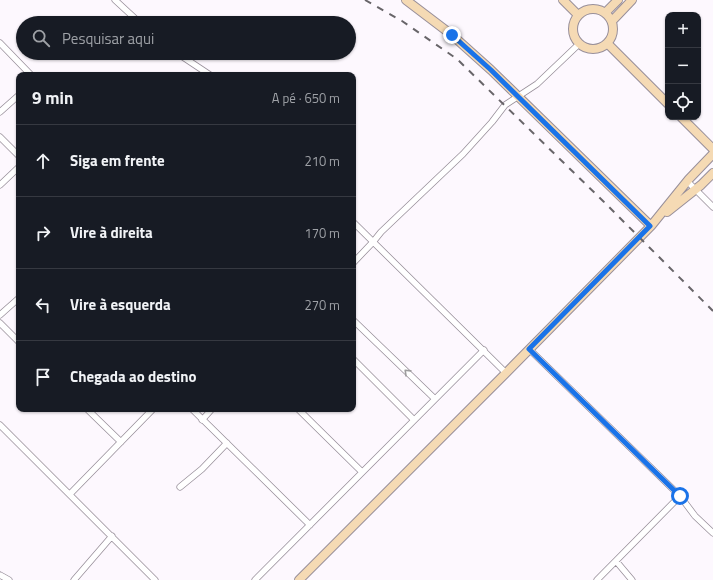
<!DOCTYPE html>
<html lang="pt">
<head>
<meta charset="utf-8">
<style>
  :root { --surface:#171b24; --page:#20242c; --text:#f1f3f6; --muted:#9ea1a6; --line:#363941 }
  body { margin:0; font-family:"Titillium Web",sans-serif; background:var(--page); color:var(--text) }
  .controls { position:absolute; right:12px; top:12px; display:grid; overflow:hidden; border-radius:8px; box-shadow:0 1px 3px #0004 }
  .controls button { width:36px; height:36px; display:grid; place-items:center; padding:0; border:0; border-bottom:1px solid var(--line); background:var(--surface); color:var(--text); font:20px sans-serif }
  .stop { position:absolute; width:12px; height:12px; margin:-9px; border:3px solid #1a73e8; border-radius:50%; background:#fff }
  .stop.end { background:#1a73e8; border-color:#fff; box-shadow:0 1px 4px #0008 }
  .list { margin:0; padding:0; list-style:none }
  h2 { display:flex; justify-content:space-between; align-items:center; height:52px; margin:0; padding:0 16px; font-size:17px }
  h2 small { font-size:13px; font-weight:400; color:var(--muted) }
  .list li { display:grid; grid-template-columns:26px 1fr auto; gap:12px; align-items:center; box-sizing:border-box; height:72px; padding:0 16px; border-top:1px solid var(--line) }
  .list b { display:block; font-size:15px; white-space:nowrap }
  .list em { font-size:13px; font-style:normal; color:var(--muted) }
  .icon { flex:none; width:22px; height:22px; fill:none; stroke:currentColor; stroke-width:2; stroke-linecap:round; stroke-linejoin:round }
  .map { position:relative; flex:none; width:713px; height:580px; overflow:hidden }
  .search { position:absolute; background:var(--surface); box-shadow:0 1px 3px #0004; left:16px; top:16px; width:340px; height:44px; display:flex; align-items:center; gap:10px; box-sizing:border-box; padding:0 14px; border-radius:22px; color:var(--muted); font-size:15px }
  .panel { position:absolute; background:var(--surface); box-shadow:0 1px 3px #0004; left:16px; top:72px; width:340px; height:340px; border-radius:8px }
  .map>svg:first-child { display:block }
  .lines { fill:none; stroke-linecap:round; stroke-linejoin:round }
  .street-casing { stroke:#988f9a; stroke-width:7 }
  .secondary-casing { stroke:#988f9a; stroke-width:10 }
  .street { stroke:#fff; stroke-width:5.5 }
  .secondary { stroke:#f5dab4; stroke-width:8 }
  .rail { stroke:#686569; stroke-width:2; stroke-dasharray:7 7; stroke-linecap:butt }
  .oneway { stroke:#9d9c9d }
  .route { stroke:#1a73e8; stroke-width:5 }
</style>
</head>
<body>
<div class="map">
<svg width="713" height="580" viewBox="0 0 713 580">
  <rect width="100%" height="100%" fill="#fdf8fe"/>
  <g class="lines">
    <g class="street-casing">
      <path id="street" d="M115,0L140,23
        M0,43L31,75
        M177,53L210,75
        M0,112L19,95
        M0,137L19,156
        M687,181L713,207
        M0,185L19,167
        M353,222L506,373
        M353,263L373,242L381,232L463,154L492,122L505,105L537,84L579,44
        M0,315L19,298
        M353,320L435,399
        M0,323L19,342
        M529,349L680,496L695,516L713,533
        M353,359L414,420
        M87,409L121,442
        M192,409L310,525
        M298,409L362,472
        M202,420L212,409
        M0,425L155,580
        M180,487L202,469L227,443
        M70,494L153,409
        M616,561L632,580
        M0,575L9,580
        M74,580L112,536
        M255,580L484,350
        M597,580L680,496"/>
    </g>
    <g class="secondary-casing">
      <path id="secondary" d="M406,0L452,35L491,70L651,226
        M563,0L578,15
        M573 29a20 20 0 1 1 40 0a20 20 0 1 1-40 0Z
        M605,13L618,0
        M612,21L632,0
        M608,44L668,104
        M681,117L713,149
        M667,212L701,185L713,173
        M299,580L506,373L651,226L689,179L713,154"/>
    </g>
    <use href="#street" class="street"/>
    <use href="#secondary" class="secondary"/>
    <path class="rail" d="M365,0L402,21L457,59L603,201L713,311"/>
  </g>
  <defs><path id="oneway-chevron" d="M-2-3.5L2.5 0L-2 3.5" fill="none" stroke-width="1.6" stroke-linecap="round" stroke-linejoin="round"/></defs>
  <use class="oneway" href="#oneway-chevron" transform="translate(407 372) rotate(-136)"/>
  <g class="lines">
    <path class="route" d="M452,35L491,70L650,226L529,349L680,496"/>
  </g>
</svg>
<div class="controls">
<button>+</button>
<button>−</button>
<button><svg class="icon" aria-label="locate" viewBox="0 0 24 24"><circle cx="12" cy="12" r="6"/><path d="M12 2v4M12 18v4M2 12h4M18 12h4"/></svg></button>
</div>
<div class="stop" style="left:680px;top:496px"></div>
<div class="stop end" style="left:452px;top:35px"></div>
<div class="search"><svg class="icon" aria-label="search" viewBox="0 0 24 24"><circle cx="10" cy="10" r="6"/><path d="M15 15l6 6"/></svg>Pesquisar aqui</div>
<section class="panel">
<h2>9 min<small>A pé · 650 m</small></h2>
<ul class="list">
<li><svg class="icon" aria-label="ahead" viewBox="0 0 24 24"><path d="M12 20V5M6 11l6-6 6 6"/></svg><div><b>Siga em frente</b></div><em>210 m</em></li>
<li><svg class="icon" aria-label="right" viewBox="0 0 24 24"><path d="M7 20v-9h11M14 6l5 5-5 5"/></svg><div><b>Vire à direita</b></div><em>170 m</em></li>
<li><svg class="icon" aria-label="left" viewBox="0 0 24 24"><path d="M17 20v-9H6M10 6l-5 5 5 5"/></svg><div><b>Vire à esquerda</b></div><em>270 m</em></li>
<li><svg class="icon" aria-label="arrive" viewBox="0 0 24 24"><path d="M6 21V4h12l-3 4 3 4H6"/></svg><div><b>Chegada ao destino</b></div></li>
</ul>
</section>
</div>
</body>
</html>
